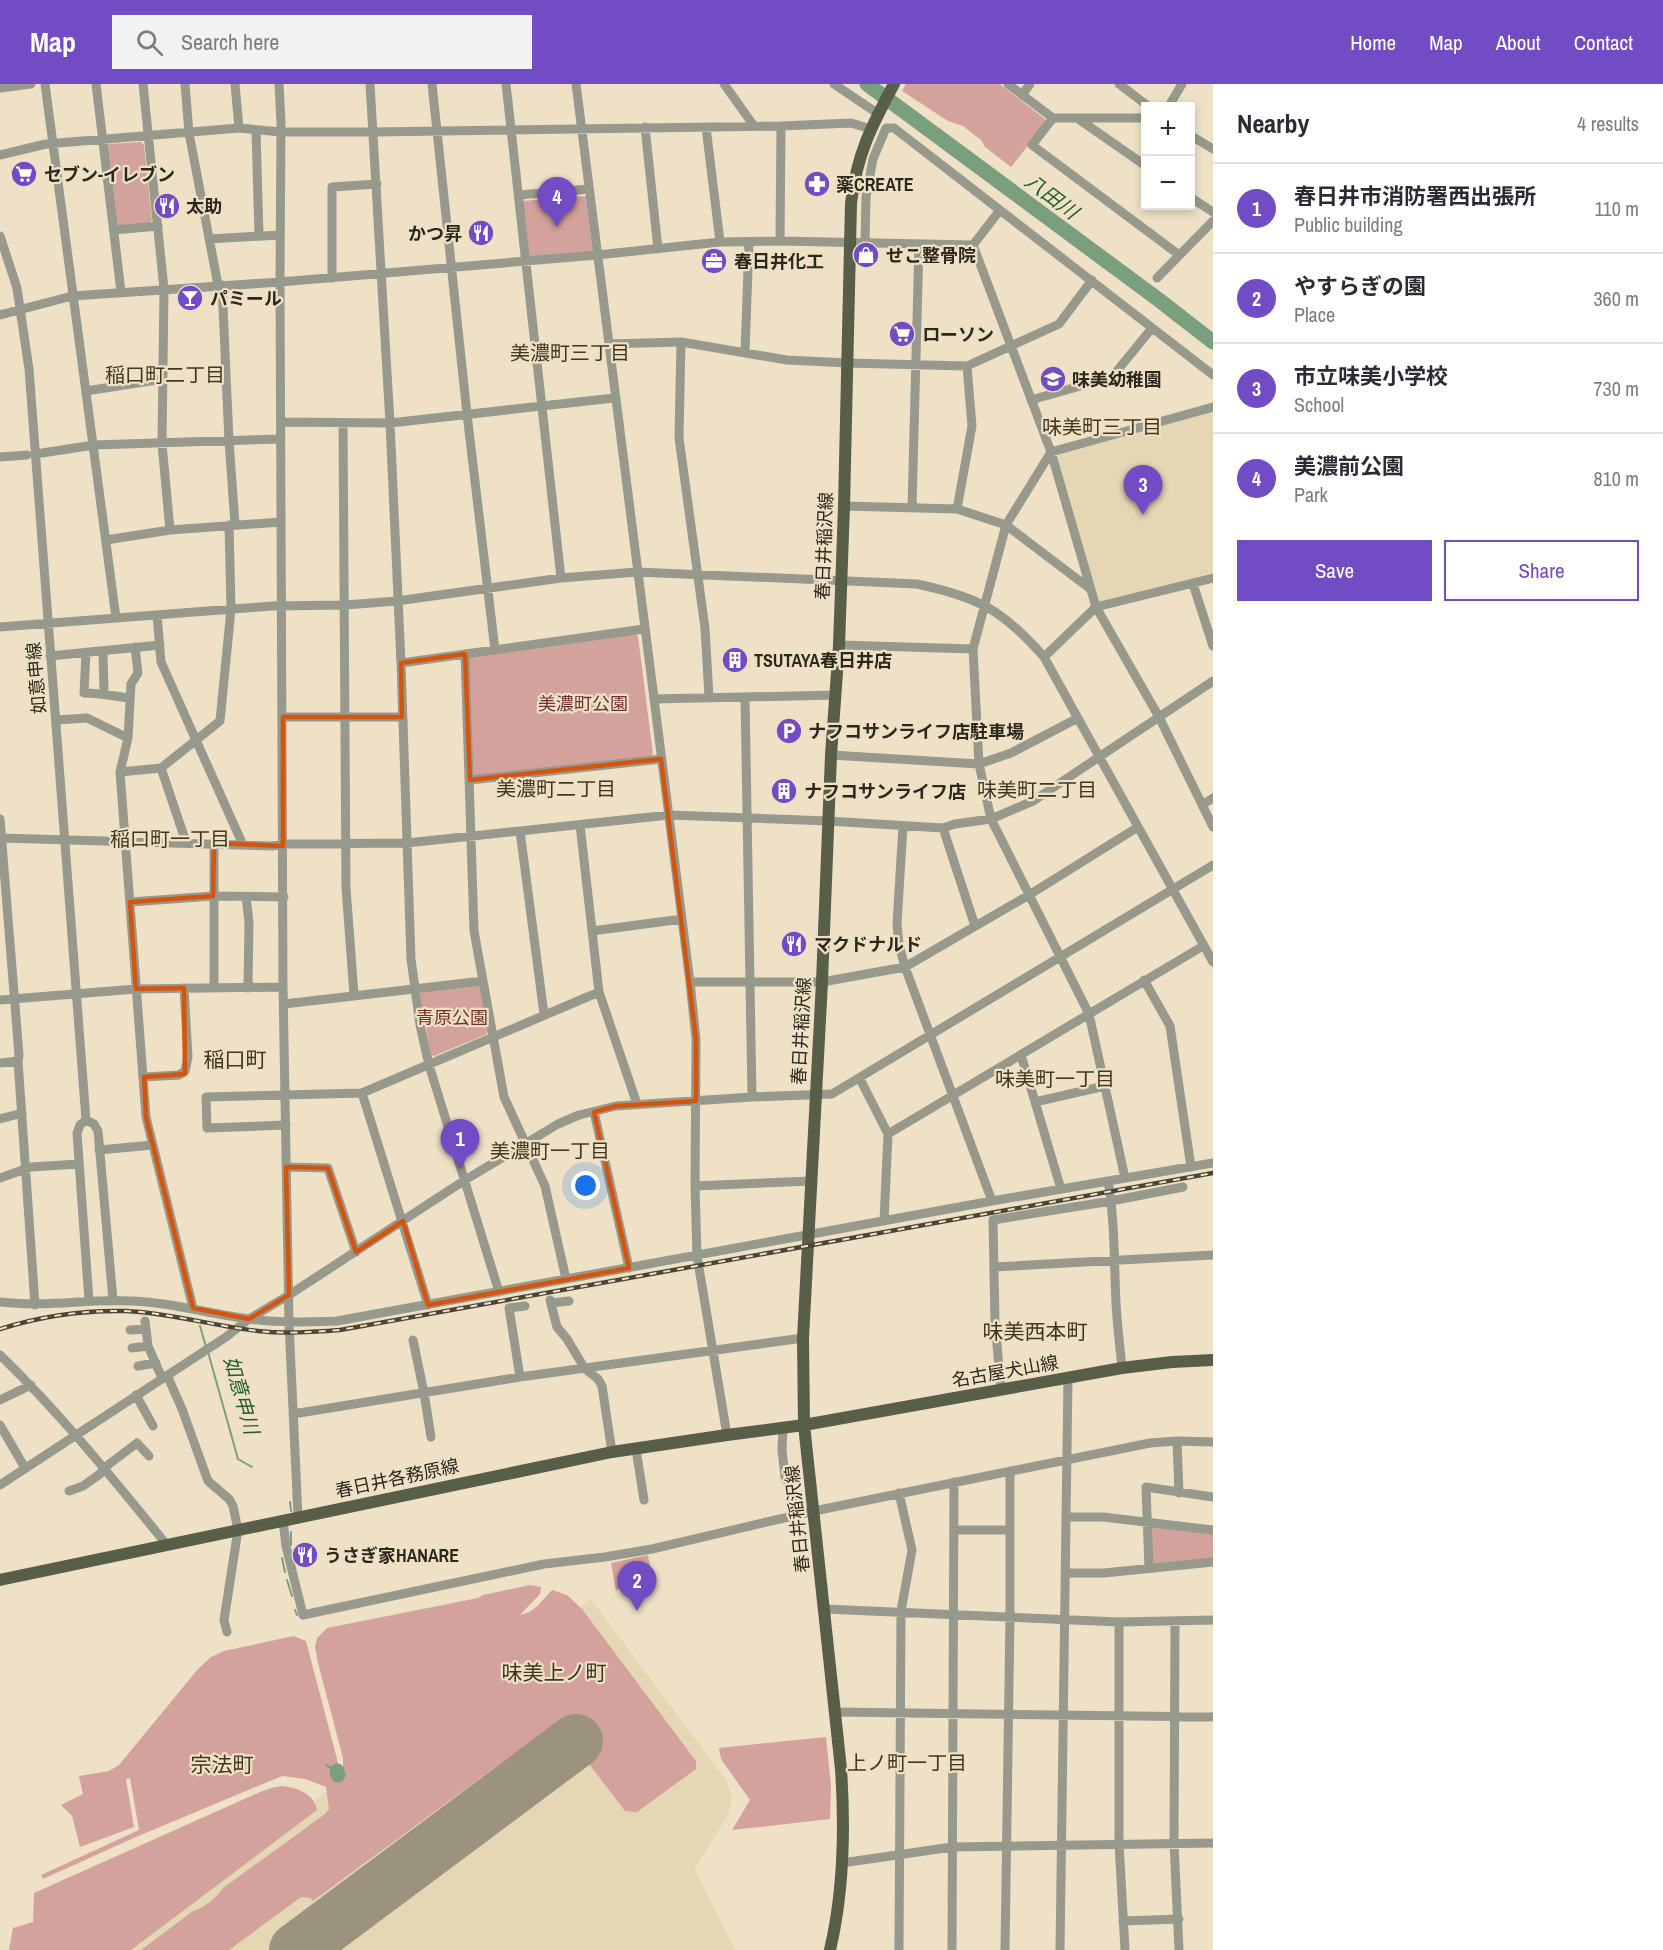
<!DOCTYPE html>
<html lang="en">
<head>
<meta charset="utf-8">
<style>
  :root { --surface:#fff; --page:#f2f2f3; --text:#2b2b33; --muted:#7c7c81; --line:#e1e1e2; --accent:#724cc4 }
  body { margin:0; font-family:"Archivo Narrow","Noto Sans JP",sans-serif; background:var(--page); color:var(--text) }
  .controls { position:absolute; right:18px; top:18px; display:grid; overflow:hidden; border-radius:0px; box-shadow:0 3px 9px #0003 }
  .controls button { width:54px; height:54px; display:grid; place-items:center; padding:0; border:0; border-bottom:2px solid var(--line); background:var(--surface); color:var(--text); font:30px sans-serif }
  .you { position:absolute; left:586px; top:1102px; width:21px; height:21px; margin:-15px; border:4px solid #fff; border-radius:50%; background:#1a73e8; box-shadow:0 0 0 9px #1a73e833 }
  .badge { display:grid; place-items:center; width:39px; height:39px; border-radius:50%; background:var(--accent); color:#fff; font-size:20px; font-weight:700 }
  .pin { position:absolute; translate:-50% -50px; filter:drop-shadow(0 2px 3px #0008) }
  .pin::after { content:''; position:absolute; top:32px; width:21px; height:18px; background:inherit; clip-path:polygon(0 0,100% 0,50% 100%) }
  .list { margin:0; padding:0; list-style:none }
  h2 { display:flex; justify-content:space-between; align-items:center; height:78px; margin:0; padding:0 24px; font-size:26px }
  h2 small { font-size:20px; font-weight:400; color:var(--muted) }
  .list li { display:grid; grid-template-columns:39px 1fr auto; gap:18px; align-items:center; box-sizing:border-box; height:90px; padding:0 24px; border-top:2px solid var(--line) }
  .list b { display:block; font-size:22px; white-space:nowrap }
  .list p { margin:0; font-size:20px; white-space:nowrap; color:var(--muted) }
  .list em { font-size:20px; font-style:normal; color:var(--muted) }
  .actions { display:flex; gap:12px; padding:18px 24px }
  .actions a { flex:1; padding:14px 0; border:2px solid var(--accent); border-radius:0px; text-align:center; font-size:21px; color:var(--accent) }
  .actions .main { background:var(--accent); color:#fff }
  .icon { flex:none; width:33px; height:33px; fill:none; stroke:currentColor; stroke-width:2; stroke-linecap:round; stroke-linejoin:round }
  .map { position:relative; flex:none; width:1213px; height:1866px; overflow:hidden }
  header { display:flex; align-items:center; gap:36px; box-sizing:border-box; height:84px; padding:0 30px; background:var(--accent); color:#fff }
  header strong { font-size:28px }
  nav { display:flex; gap:33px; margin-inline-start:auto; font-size:21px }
  .search { width:420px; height:54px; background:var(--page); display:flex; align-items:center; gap:15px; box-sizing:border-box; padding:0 21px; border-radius:0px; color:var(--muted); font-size:22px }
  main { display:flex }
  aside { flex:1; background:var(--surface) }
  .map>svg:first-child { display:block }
  .built { fill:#e5d6b4 }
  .green { fill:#d4a29c }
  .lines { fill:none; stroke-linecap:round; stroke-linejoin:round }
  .stream { stroke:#799f7e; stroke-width:2 }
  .river { stroke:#799f7e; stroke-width:15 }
  .runway { stroke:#9c937e; stroke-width:54 }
  .minor { stroke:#97998d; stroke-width:9 }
  .major { stroke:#595e48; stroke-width:12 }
  .rail-casing { stroke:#4a4537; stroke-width:4.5 }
  .rail { stroke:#eee1c6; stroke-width:2; stroke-dasharray:7; stroke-linecap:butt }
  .marked { fill:none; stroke:#d5540e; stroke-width:4.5; stroke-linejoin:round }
  .labels { text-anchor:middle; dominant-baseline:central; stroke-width:4.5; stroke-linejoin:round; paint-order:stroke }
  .poi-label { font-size:18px; font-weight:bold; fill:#2c281d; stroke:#eee1c6; text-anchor:start }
  .street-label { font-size:18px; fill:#2c281d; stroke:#eee1c6 }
  .park-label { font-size:18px; fill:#72312d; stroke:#eee1c6 }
  .water-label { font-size:20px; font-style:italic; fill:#255d31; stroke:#eee1c6 }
  .neighbourhood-label { font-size:20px; fill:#413720; stroke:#eee1c6 }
  .quarter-label { font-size:21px; fill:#413720; stroke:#eee1c6 }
</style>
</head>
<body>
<header>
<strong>Map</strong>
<div class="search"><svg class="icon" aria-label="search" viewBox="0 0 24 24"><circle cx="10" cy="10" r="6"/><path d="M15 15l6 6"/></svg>Search here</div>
<nav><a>Home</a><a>Map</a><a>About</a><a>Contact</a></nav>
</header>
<main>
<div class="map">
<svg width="1213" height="1866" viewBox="0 0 1213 1866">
  <rect width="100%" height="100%" fill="#eee1c6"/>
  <path class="built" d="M1213,328V489L1100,519L1097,517L1056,373L1059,370Z
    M591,1515L726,1696L732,1713L729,1729L695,1785L735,1866H108Z"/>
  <path class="green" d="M906,0H1000L1045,35L1046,39L1011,83L985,63L981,56L963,42L948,37L902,7Z
    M141,58L144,61L152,136L150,139L119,142L116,140L107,64L109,60Z
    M586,112L593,169L528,174L522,117Z
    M635,550L638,552L653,670L651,672L476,692L473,690L469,575L471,573Z
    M478,902L481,904L488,947L487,950L434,972L431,971L420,911L422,908Z
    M1153,1442L1213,1449V1476L1153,1481L1150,1445Z
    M648,1471L653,1499L616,1506L611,1479Z
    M530,1501L541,1503L540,1510L520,1531C536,1528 542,1516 552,1506L567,1511L582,1525L696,1677V1685L637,1728L625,1727L589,1680L591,1678L561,1635L313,1817L310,1814L301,1813L229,1866H141L193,1827C206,1823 215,1815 223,1804L325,1730L329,1725L326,1703L305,1695L282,1692L136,1753L43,1795L41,1791L139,1746L130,1694L126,1695L134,1743L80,1763L72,1732L61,1721L83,1710L79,1692L109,1687L119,1681L198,1585L211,1573L224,1567L294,1552L306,1557L338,1679V1685H343V1674L318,1579L315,1563L317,1554L327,1544L478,1514L483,1511Z
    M826,1653L831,1702L830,1735L732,1746L750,1716L721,1675L719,1664Z
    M282,1702C296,1703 315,1710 317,1726L131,1866H9L13,1844L33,1838L34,1809L260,1708L271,1704Z"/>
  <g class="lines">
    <path class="stream" d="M200,1242L206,1263
      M208,1268L238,1375L252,1383
      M290,1418L291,1427
      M291,1461V1448
      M282,1474L285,1488
      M287,1496L292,1512
      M295,1526L297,1531
      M326,1681L337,1687V1681"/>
    <path class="river" d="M867,0L1159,216L1213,258
      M337,1687L338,1691"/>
    <path class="runway" d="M296,1866L576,1657"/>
    <path class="minor" d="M45,0L116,534
      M96,0L121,208
      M143,0L164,205L162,360L170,446
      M185,0L189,49L218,201
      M235,0L239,44
      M279,0L281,38L280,198L283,903L289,1239L298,1433
      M370,0L390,339L401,579L411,875L420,941L429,981L499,1208
      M432,0L467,330L495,566
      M506,0L561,494
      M576,0L690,898L696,955L695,1102L697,1172L727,1351
      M724,0L754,42
      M834,0L877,29
      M1008,0L1053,34H1146
      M1119,0L1148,22
      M0,4L31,0
      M1022,11L1030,0
      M1169,22L1182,0
      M1053,34L1032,61L1178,170
      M1077,34L1146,82
      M645,43L658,165
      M706,43L720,158
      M256,46L259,152
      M1190,51L1213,65
      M0,71L46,60L239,44L281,48H374L781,42L851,39L871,45
      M519,111L589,105
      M1190,113L1213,128
      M114,146L158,142
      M0,152L17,204L29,285L86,1036
      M209,155L280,151
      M780,157L781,42
      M865,159L866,113L873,75L886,44H894L1213,291
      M973,161L1051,368L1096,523L1159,633L1213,743
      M973,161L1000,126
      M332,194V103L377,100
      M1157,194L1213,137
      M222,201L229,357L235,440
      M0,231L72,212L280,198L597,171L720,158L780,157L973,161
      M681,258L679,354L705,544L709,613
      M608,260L681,258L787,276L847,279L967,282L1059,240L1092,196
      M745,268L749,158
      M86,307L163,295
      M1031,316L1112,293L1152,244
      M281,338L390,339L614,314
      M343,339L346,804L354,911
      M42,369L94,361L281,355
      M0,373L27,371
      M844,422L957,425L1006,441L1089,504
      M912,424L919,160
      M957,425L972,342L967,282
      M106,456L170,446L281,438
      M1193,500L1213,562
      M157,531L161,578L243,761
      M0,543L272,522L345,521L397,517L561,494L637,488L917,500C978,513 1003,526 1044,573L1213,878
      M839,561L973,565
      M135,563L138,589L131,600L128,654L120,688L146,1033L193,1224
      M103,567L104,609
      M86,568L84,609C100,609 113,612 129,614
      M465,570L474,847L504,1013L545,1102L566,1195
      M50,572L160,561
      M1044,573L1096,523L1213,494
      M401,579L644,545
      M745,613L752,1013
      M654,615L836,611
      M283,633H402
      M56,636L87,634L128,654
      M831,671L979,680L1011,669L1078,634
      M161,684L186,758
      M120,688L161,684L220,637L231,525L229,441
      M470,696L661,675
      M1203,720L1213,714
      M0,735L19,971L18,977L35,1221
      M580,741L599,908L637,1020
      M903,742L897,840L899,861L905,883L992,1117
      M943,744L975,842
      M520,747L544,930
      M2,754L272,762L283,760L407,759L669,731L828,737L943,744L955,740L991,735L1033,717L1213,597
      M214,759V904
      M246,813L249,838L248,904
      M130,818L213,812L284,813
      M592,847L682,835
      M1144,896L1170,942L1191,1083
      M690,898H822L905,883L1029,811L1138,743
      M0,916L136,905L283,903
      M284,920L483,897
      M1021,971L1061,1105
      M0,979L18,977
      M144,993L179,991L185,987L188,973L184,904
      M860,995L888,1050
      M362,1009L428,1221
      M1035,1018L1105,1002
      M594,1028L629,1184
      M0,1035L22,1029
      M286,1041L207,1044L206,1013L362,1009L599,908
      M99,1066L153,1061
      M286,1083L328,1084L356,1168
      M0,1094L31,1083L79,1080
      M1125,1094L1089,930L991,735L979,680L973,565L1006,441L1051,368L1213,323
      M1108,1097C1115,1138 1114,1177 1116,1219C1117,1241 1120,1262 1122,1284
      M695,1102L811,1097
      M884,1137L888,1050L1203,862
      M994,1183L1213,1171
      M550,1216L557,1243L567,1255L585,1285L598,1295L602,1302L612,1368
      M89,1217L77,1049L80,1041L86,1036L94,1040L98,1047L113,1216
      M0,1218C49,1224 97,1213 146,1218C182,1221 215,1231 250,1235C280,1239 308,1238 337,1237L992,1117L1213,1079
      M551,1219L569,1217
      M145,1237L148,1262L162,1294
      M130,1246L146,1245
      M413,1256L424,1309L431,1353
      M132,1264L148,1262
      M0,1271C61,1330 113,1395 167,1461
      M138,1282L156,1279
      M167,1291L182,1325L208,1397L229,1415L233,1422L238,1446L224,1536L227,1548
      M520,1293L509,1224L525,1222
      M1001,1306L995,1238L993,1136L1111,1117L1183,1103
      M136,1311L153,1342
      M0,1316L31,1301
      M293,1330L520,1293L803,1254
      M0,1341L25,1384
      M783,1344L782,1366L785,1393L804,1429
      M1177,1357L1179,1409
      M636,1365L644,1416
      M0,1401L226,1253L249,1235L289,1211L465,1096L558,1040L579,1031L616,1022L752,1013L832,1010L1213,781
      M69,1407L83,1402L100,1390L104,1384L137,1359L149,1372
      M899,1409L912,1466L901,1527L899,1866
      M1067,1433H1103L1213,1446
      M283,1436L286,1462L303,1531L544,1480L605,1473L652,1465L814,1427L1150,1359L1177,1357L1213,1358
      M954,1446H1010
      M1149,1484L1146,1403L1213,1413
      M1066,1489H1104L1213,1478
      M825,1525L1119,1538L1213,1536
      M1175,1537L1174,1759L1179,1866
      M1119,1538V1759L1125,1866
      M835,1628L1213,1633
      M842,1779L952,1763L1213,1759
      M1123,1837L1179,1835
      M952,1866L954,1398
      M1005,1866L1010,1532V1387
      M1060,1866L1068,1294"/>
    <path class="major" d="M0,1496L612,1368L727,1351L804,1341L1122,1284L1172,1278L1213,1276
      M830,1866C844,1807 845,1745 841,1685L804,1341L803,1254L822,898L831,671L839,561L844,422L851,119C857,70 871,43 894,0"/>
    <g class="rail-casing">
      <path id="rail" d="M0,1245C41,1232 83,1226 126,1227C170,1229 214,1242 258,1247C285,1250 313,1248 340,1246L1213,1089"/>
    </g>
    <use href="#rail" class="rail"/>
  </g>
  <path class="marked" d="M465,570L470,696L661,675L696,955V1017L616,1022L594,1028L629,1184L428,1221L403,1137L356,1168L328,1084L286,1083L289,1211L249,1235L193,1224L146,1033L144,993L185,990L184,904L136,905L130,818L213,812L214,759L283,762V633H402L401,579Z"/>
  <defs>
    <g id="supermarket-disc" transform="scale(1.35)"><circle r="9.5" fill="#724cc4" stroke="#eee1c6"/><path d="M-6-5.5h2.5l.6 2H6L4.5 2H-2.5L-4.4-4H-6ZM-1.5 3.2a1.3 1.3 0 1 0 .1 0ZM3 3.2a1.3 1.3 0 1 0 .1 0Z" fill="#fff"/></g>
    <g id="pharmacy-disc" transform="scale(1.35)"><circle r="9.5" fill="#724cc4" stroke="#eee1c6"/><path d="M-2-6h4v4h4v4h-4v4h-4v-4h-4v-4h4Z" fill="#fff"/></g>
    <g id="restaurant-disc" transform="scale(1.35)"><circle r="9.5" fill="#724cc4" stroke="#eee1c6"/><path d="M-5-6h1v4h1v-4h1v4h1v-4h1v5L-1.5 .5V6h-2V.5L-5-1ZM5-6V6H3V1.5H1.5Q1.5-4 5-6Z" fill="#fff"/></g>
    <g id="shop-disc" transform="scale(1.35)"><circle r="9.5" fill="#724cc4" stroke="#eee1c6"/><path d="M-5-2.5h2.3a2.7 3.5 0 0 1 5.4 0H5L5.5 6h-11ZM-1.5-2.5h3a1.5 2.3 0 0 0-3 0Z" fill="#fff"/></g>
    <g id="office-disc" transform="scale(1.35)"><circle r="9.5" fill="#724cc4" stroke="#eee1c6"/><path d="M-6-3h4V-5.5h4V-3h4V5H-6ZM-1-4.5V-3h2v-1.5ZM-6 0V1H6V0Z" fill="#fff"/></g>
    <g id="bar-disc" transform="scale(1.35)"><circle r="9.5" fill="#724cc4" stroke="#eee1c6"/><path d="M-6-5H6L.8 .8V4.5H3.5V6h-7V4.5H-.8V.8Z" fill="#fff"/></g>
    <g id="school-disc" transform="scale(1.35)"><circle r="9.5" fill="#724cc4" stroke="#eee1c6"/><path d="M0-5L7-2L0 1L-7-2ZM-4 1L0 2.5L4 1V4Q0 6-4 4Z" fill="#fff"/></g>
    <g id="building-disc" transform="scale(1.35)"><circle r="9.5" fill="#724cc4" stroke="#eee1c6"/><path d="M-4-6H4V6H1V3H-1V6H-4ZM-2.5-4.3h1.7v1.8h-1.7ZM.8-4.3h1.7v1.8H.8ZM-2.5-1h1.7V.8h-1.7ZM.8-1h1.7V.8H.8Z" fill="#fff"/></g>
    <g id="parking-disc" transform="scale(1.35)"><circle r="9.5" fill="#724cc4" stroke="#eee1c6"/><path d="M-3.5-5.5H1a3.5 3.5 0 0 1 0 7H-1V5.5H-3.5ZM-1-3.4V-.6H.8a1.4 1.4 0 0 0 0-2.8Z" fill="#fff"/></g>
  </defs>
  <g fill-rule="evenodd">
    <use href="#supermarket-disc" x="24" y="90"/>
    <use href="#pharmacy-disc" x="817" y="100"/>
    <use href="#restaurant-disc" x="167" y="122"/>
    <use href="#restaurant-disc" x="481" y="149"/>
    <use href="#shop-disc" x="866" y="171"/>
    <use href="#office-disc" x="714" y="177"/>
    <use href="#bar-disc" x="190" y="214"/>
    <use href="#supermarket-disc" x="902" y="250"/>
    <use href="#school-disc" x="1053" y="295"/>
    <use href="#building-disc" x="735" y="576"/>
    <use href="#parking-disc" x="789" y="647"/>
    <use href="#building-disc" x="784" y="707"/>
    <use href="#restaurant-disc" x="794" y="860"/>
    <use href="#restaurant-disc" x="305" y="1471"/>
  </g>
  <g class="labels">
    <g class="poi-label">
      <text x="44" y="90">セブン-イレブン</text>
      <text x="836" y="100">薬CREATE</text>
      <text x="186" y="122">太助</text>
      <text x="462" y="149" text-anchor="end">かつ昇</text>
      <text x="886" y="171">せこ整骨院</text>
      <text x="734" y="177">春日井化工</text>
      <text x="210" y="214">パミール</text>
      <text x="922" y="250">ローソン</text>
      <text x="1072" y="295">味美幼稚園</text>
      <text x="754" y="576">TSUTAYA春日井店</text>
      <text x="808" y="647">ナフコサンライフ店駐車場</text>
      <text x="804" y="707">ナフコサンライフ店</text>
      <text x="814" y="860">マクドナルド</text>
      <text x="324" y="1471">うさぎ家HANARE</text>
    </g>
    <g class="street-label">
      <text transform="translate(824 462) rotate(-88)">春日井稲沢線</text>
      <text transform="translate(36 594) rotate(-95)">如意申線</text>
      <text transform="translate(801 947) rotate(-87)">春日井稲沢線</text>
      <text transform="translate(1005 1287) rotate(-10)">名古屋犬山線</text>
      <text transform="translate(397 1394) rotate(-12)">春日井各務原線</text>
      <text transform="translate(797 1435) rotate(-96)">春日井稲沢線</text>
    </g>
    <g class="park-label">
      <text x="583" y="619">美濃町公園</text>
      <text x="452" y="933">青原公園</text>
    </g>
    <g class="water-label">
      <text transform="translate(1052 112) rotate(37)">八田川</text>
      <text transform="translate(242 1311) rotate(74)">如意申川</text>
    </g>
    <g class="neighbourhood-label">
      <text x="570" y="268">美濃町三丁目</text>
      <text x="165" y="290">稲口町二丁目</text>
      <text x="1102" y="342">味美町三丁目</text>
      <text x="556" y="704">美濃町二丁目</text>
      <text x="1037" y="705">味美町二丁目</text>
      <text x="170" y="754">稲口町一丁目</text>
      <text x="1055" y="994">味美町一丁目</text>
      <text x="550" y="1066">美濃町一丁目</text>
      <text x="907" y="1678">上ノ町一丁目</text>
    </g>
    <g class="quarter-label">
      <text x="235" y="975">稲口町</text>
      <text x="1035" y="1247">味美西本町</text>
      <text x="554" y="1588">味美上ノ町</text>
      <text x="222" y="1680">宗法町</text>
    </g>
  </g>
</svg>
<div class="controls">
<button>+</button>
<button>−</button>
</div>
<div class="you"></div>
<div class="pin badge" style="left:460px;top:1085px">1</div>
<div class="pin badge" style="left:637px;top:1527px">2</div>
<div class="pin badge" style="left:1143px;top:431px">3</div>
<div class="pin badge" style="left:557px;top:143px">4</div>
</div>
<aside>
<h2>Nearby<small>4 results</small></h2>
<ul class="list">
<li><span class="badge">1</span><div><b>春日井市消防署西出張所</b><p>Public building</p></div><em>110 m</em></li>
<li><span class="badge">2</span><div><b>やすらぎの園</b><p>Place</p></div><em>360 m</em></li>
<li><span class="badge">3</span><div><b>市立味美小学校</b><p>School</p></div><em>730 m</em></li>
<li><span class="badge">4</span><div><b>美濃前公園</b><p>Park</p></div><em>810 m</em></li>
</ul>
<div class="actions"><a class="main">Save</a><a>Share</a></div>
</aside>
</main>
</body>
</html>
